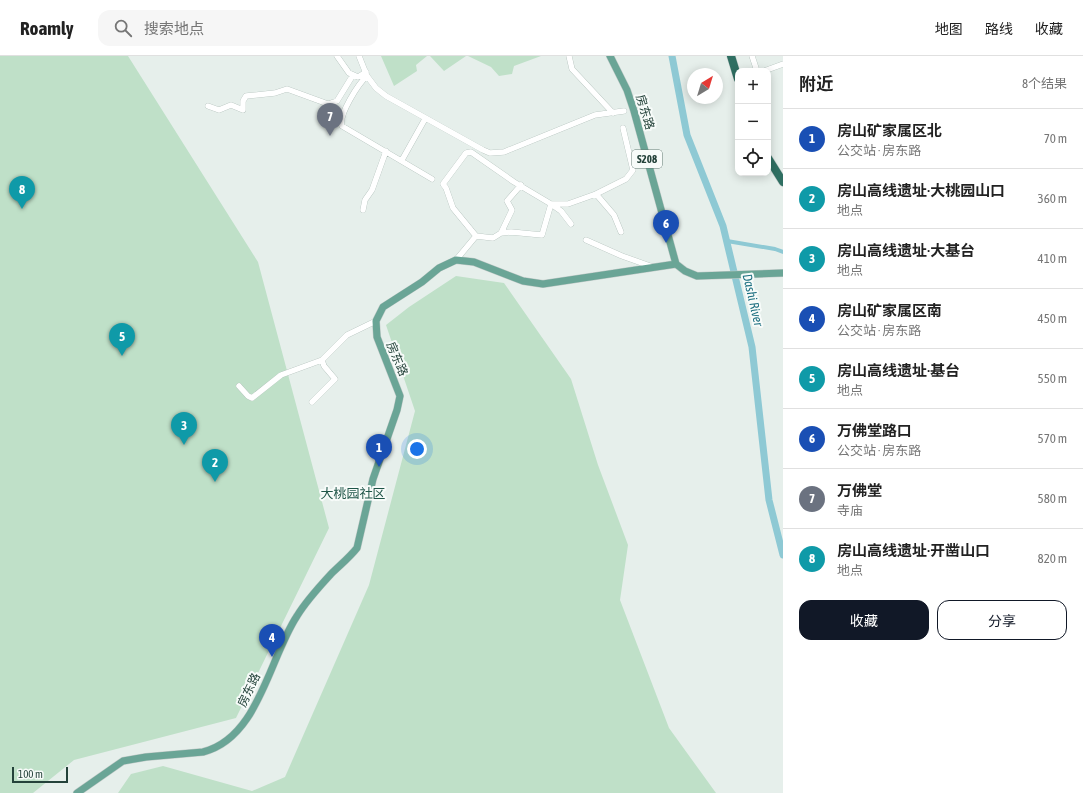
<!DOCTYPE html>
<html lang="zh">
<head>
<meta charset="utf-8">
<style>
  :root { --surface:#fff; --page:#f6f6f6; --text:#222; --muted:#767676; --line:#e0e0e0; --accent:#111827 }
  body { margin:0; font-family:"Asap Condensed","Noto Sans SC",sans-serif; background:var(--page); color:var(--text) }
  .controls { position:absolute; right:12px; top:12px; display:grid; overflow:hidden; border-radius:8px; box-shadow:0 2px 10px #0003 }
  .controls button { width:36px; height:36px; display:grid; place-items:center; padding:0; border:0; border-bottom:1px solid var(--line); background:var(--surface); color:var(--text); font:20px sans-serif }
  .compass { position:absolute; left:687px; top:12px; width:36px; height:36px; border-radius:50%; background:var(--surface); box-shadow:0 2px 10px #0003; rotate:38deg }
  .scale { position:absolute; left:12px; bottom:10px; width:56px; box-sizing:border-box; padding-left:4px; border:2px solid #24423a; border-top:0; font-size:11px; line-height:14px; white-space:nowrap; color:#24423a; -webkit-text-stroke:3px #f7fbf9; paint-order:stroke }
  .you { position:absolute; left:417px; top:393px; width:14px; height:14px; margin:-10px; border:3px solid #fff; border-radius:50%; background:#1a73e8; box-shadow:0 0 0 6px #1a73e833 }
  .badge { display:grid; place-items:center; width:26px; height:26px; border-radius:50%; background:var(--accent); color:#fff; font-size:13px; font-weight:700 }
  .pin { position:absolute; translate:-50% -33px; filter:drop-shadow(0 1px 2px #0008) }
  .pin::after { content:''; position:absolute; top:21px; width:14px; height:12px; background:inherit; clip-path:polygon(0 0,100% 0,50% 100%) }
  .list { margin:0; padding:0; list-style:none }
  h2 { display:flex; justify-content:space-between; align-items:center; height:52px; margin:0; padding:0 16px; font-size:17px }
  h2 small { font-size:13px; font-weight:400; color:var(--muted) }
  .list li { display:grid; grid-template-columns:26px 1fr auto; gap:12px; align-items:center; box-sizing:border-box; height:60px; padding:0 16px; border-top:1px solid var(--line) }
  .list b { display:block; font-size:15px; white-space:nowrap }
  .list p { margin:0; font-size:13px; white-space:nowrap; color:var(--muted) }
  .list em { font-size:13px; font-style:normal; color:var(--muted) }
  .actions { display:flex; gap:8px; padding:12px 16px }
  .actions a { flex:1; padding:9px 0; border:1px solid var(--accent); border-radius:12px; text-align:center; font-size:14px; color:var(--accent) }
  .actions .main { background:var(--accent); color:#fff }
  .icon { flex:none; width:22px; height:22px; fill:none; stroke:currentColor; stroke-width:2; stroke-linecap:round; stroke-linejoin:round }
  .map { position:relative; flex:none; width:783px; height:737px; overflow:hidden }
  header { display:flex; align-items:center; gap:24px; box-sizing:border-box; height:56px; padding:0 20px; background:var(--surface); border-bottom:1px solid var(--line) }
  header strong { font-size:19px }
  nav { display:flex; gap:22px; margin-inline-start:auto; font-size:14px }
  .search { width:280px; height:36px; background:var(--page); display:flex; align-items:center; gap:10px; box-sizing:border-box; padding:0 14px; border-radius:12px; color:var(--muted); font-size:15px }
  main { display:flex }
  aside { flex:1; background:var(--surface) }
  .map>svg:first-child { display:block }
  .green { fill:#bfe0c8 }
  .lines { fill:none; stroke-linecap:round; stroke-linejoin:round }
  .canal { stroke:#8ec9d4; stroke-width:4 }
  .river { stroke:#8ec9d4; stroke-width:7 }
  .minor-casing { stroke:#a8b8b2; stroke-width:6 }
  .major-casing { stroke:#c2cac8; stroke-width:8 }
  .highway-casing { stroke:#c2cac8; stroke-width:9 }
  .minor { stroke:#fff; stroke-width:5.5 }
  .major { stroke:#6aa596; stroke-width:7 }
  .highway { stroke:#2f6f62; stroke-width:8 }
  .labels { text-anchor:middle; dominant-baseline:central; stroke-width:4; stroke-linejoin:round; paint-order:stroke }
  .shield { fill:#f7fbf9; stroke:#637a73; stroke-width:1 }
  .shield-label { font-size:11px; font-weight:bold; fill:#24423a }
  .street-label { font-size:12px; fill:#24423a; stroke:#f7fbf9 }
  .water-label { font-size:13px; font-style:italic; fill:#1c6f80; stroke:#f7fbf9 }
  .neighbourhood-label { font-size:13px; fill:#1f5548; stroke:#f7fbf9 }
</style>
</head>
<body>
<header>
<strong>Roamly</strong>
<div class="search"><svg class="icon" aria-label="search" viewBox="0 0 24 24"><circle cx="10" cy="10" r="6"/><path d="M15 15l6 6"/></svg>搜索地点</div>
<nav><a>地图</a><a>路线</a><a>收藏</a></nav>
</header>
<main>
<div class="map">
<svg width="783" height="737" viewBox="0 0 783 737">
  <rect width="100%" height="100%" fill="#e6efeb"/>
  <path class="green" d="M0,0H128L258,206L329,472L236,662L74,704L33,737H0Z
    M381,0H427L416,9L417,15L394,30Z
    M430,0H466L444,15Z
    M468,0H541L514,10L512,18L499,20L491,11Z
    M456,220L504,227L571,323L598,409L628,489L620,544L669,672L716,737H118L131,718L163,710L252,735L285,721L369,529L415,355L386,269L409,251Z"/>
  <g class="lines">
    <path class="canal" d="M727,185L775,193L783,196"/>
    <path class="river" d="M672,0L687,79L723,170L752,291L769,444L783,499"/>
    <g class="minor-casing">
      <path id="minor" d="M337,0L349,17L358,21L366,16
        M359,0L367,20L376,32L386,40L483,94L490,97L504,96L595,59L624,55
        M569,0L572,13L613,57
        M752,0L757,15
        M764,15L783,8
        M367,20C359,27 338,59 342,70L432,123
        M208,50L219,54L231,49L243,54V45L246,40L275,37L287,33L328,48L337,45L353,19
        M402,104L425,63
        M596,138L614,159L621,176
        M551,148H568L596,138L626,123L633,114L623,72
        M551,148L561,155L571,168
        M363,154L365,144L372,134L386,95
        M501,177L512,154L507,145L521,129
        M586,184L622,200L653,211
        M456,204L476,180L493,182L501,177L511,176L542,179L551,148L514,126L471,96L466,97L443,128L446,132L453,152L476,180
        M239,330L248,340L252,342L281,319L322,304L347,279L376,265
        M312,346L335,323L324,310L322,304"/>
    </g>
    <g class="major-casing">
      <path id="major" d="M610,0L627,34L634,55L676,208
        M676,208L685,215L697,220L783,217
        M77,737L123,705L146,701L203,696C259,682 269,602 297,560C306,545 319,531 331,518C340,509 349,502 357,492L373,423L397,354L400,340L377,281L376,265L383,251L422,226L439,212L456,204L474,206L523,225L543,228L676,208"/>
    </g>
    <g class="highway-casing">
      <path id="highway" d="M731,0L738,23
        M768,102L783,126"/>
    </g>
    <use href="#minor" class="minor"/>
    <use href="#major" class="major"/>
    <use href="#highway" class="highway"/>
  </g>
  <g class="labels">
    <rect class="shield" x="632" y="94" width="30" height="18" rx="3"/>
    <g class="shield-label">
      <text x="647" y="103">S208</text>
    </g>
    <g class="street-label">
      <text transform="translate(645 56) rotate(73)">房东路</text>
      <text transform="translate(397 303) rotate(67)">房东路</text>
      <text transform="translate(249 634) rotate(-65)">房东路</text>
    </g>
    <g class="water-label">
      <text transform="translate(753 244) rotate(77)">Dashi River</text>
    </g>
    <g class="neighbourhood-label">
      <text x="353" y="437">大桃园社区</text>
    </g>
  </g>
</svg>
<div class="controls">
<button>+</button>
<button>−</button>
<button><svg class="icon" aria-label="locate" viewBox="0 0 24 24"><circle cx="12" cy="12" r="6"/><path d="M12 2v4M12 18v4M2 12h4M18 12h4"/></svg></button>
</div>
<svg class="compass" viewBox="-18 -18 36 36"><path d="M0-13l5 13h-10z" fill="#e53935"/><path d="M0 13l5-13h-10z" fill="#767676"/></svg>
<div class="scale">100 m</div>
<div class="you"></div>
<div class="pin badge" style="left:379px;top:411px;background:#1a4fb4">1</div>
<div class="pin badge" style="left:215px;top:426px;background:#0f9aa8">2</div>
<div class="pin badge" style="left:184px;top:389px;background:#0f9aa8">3</div>
<div class="pin badge" style="left:272px;top:601px;background:#1a4fb4">4</div>
<div class="pin badge" style="left:122px;top:300px;background:#0f9aa8">5</div>
<div class="pin badge" style="left:666px;top:187px;background:#1a4fb4">6</div>
<div class="pin badge" style="left:330px;top:80px;background:#6b7280">7</div>
<div class="pin badge" style="left:22px;top:153px;background:#0f9aa8">8</div>
</div>
<aside>
<h2>附近<small>8个结果</small></h2>
<ul class="list">
<li><span class="badge" style="background:#1a4fb4">1</span><div><b>房山矿家属区北</b><p>公交站 · 房东路</p></div><em>70 m</em></li>
<li><span class="badge" style="background:#0f9aa8">2</span><div><b>房山高线遗址·大桃园山口</b><p>地点</p></div><em>360 m</em></li>
<li><span class="badge" style="background:#0f9aa8">3</span><div><b>房山高线遗址·大基台</b><p>地点</p></div><em>410 m</em></li>
<li><span class="badge" style="background:#1a4fb4">4</span><div><b>房山矿家属区南</b><p>公交站 · 房东路</p></div><em>450 m</em></li>
<li><span class="badge" style="background:#0f9aa8">5</span><div><b>房山高线遗址·基台</b><p>地点</p></div><em>550 m</em></li>
<li><span class="badge" style="background:#1a4fb4">6</span><div><b>万佛堂路口</b><p>公交站 · 房东路</p></div><em>570 m</em></li>
<li><span class="badge" style="background:#6b7280">7</span><div><b>万佛堂</b><p>寺庙</p></div><em>580 m</em></li>
<li><span class="badge" style="background:#0f9aa8">8</span><div><b>房山高线遗址·开凿山口</b><p>地点</p></div><em>820 m</em></li>
</ul>
<div class="actions"><a class="main">收藏</a><a>分享</a></div>
</aside>
</main>
</body>
</html>
